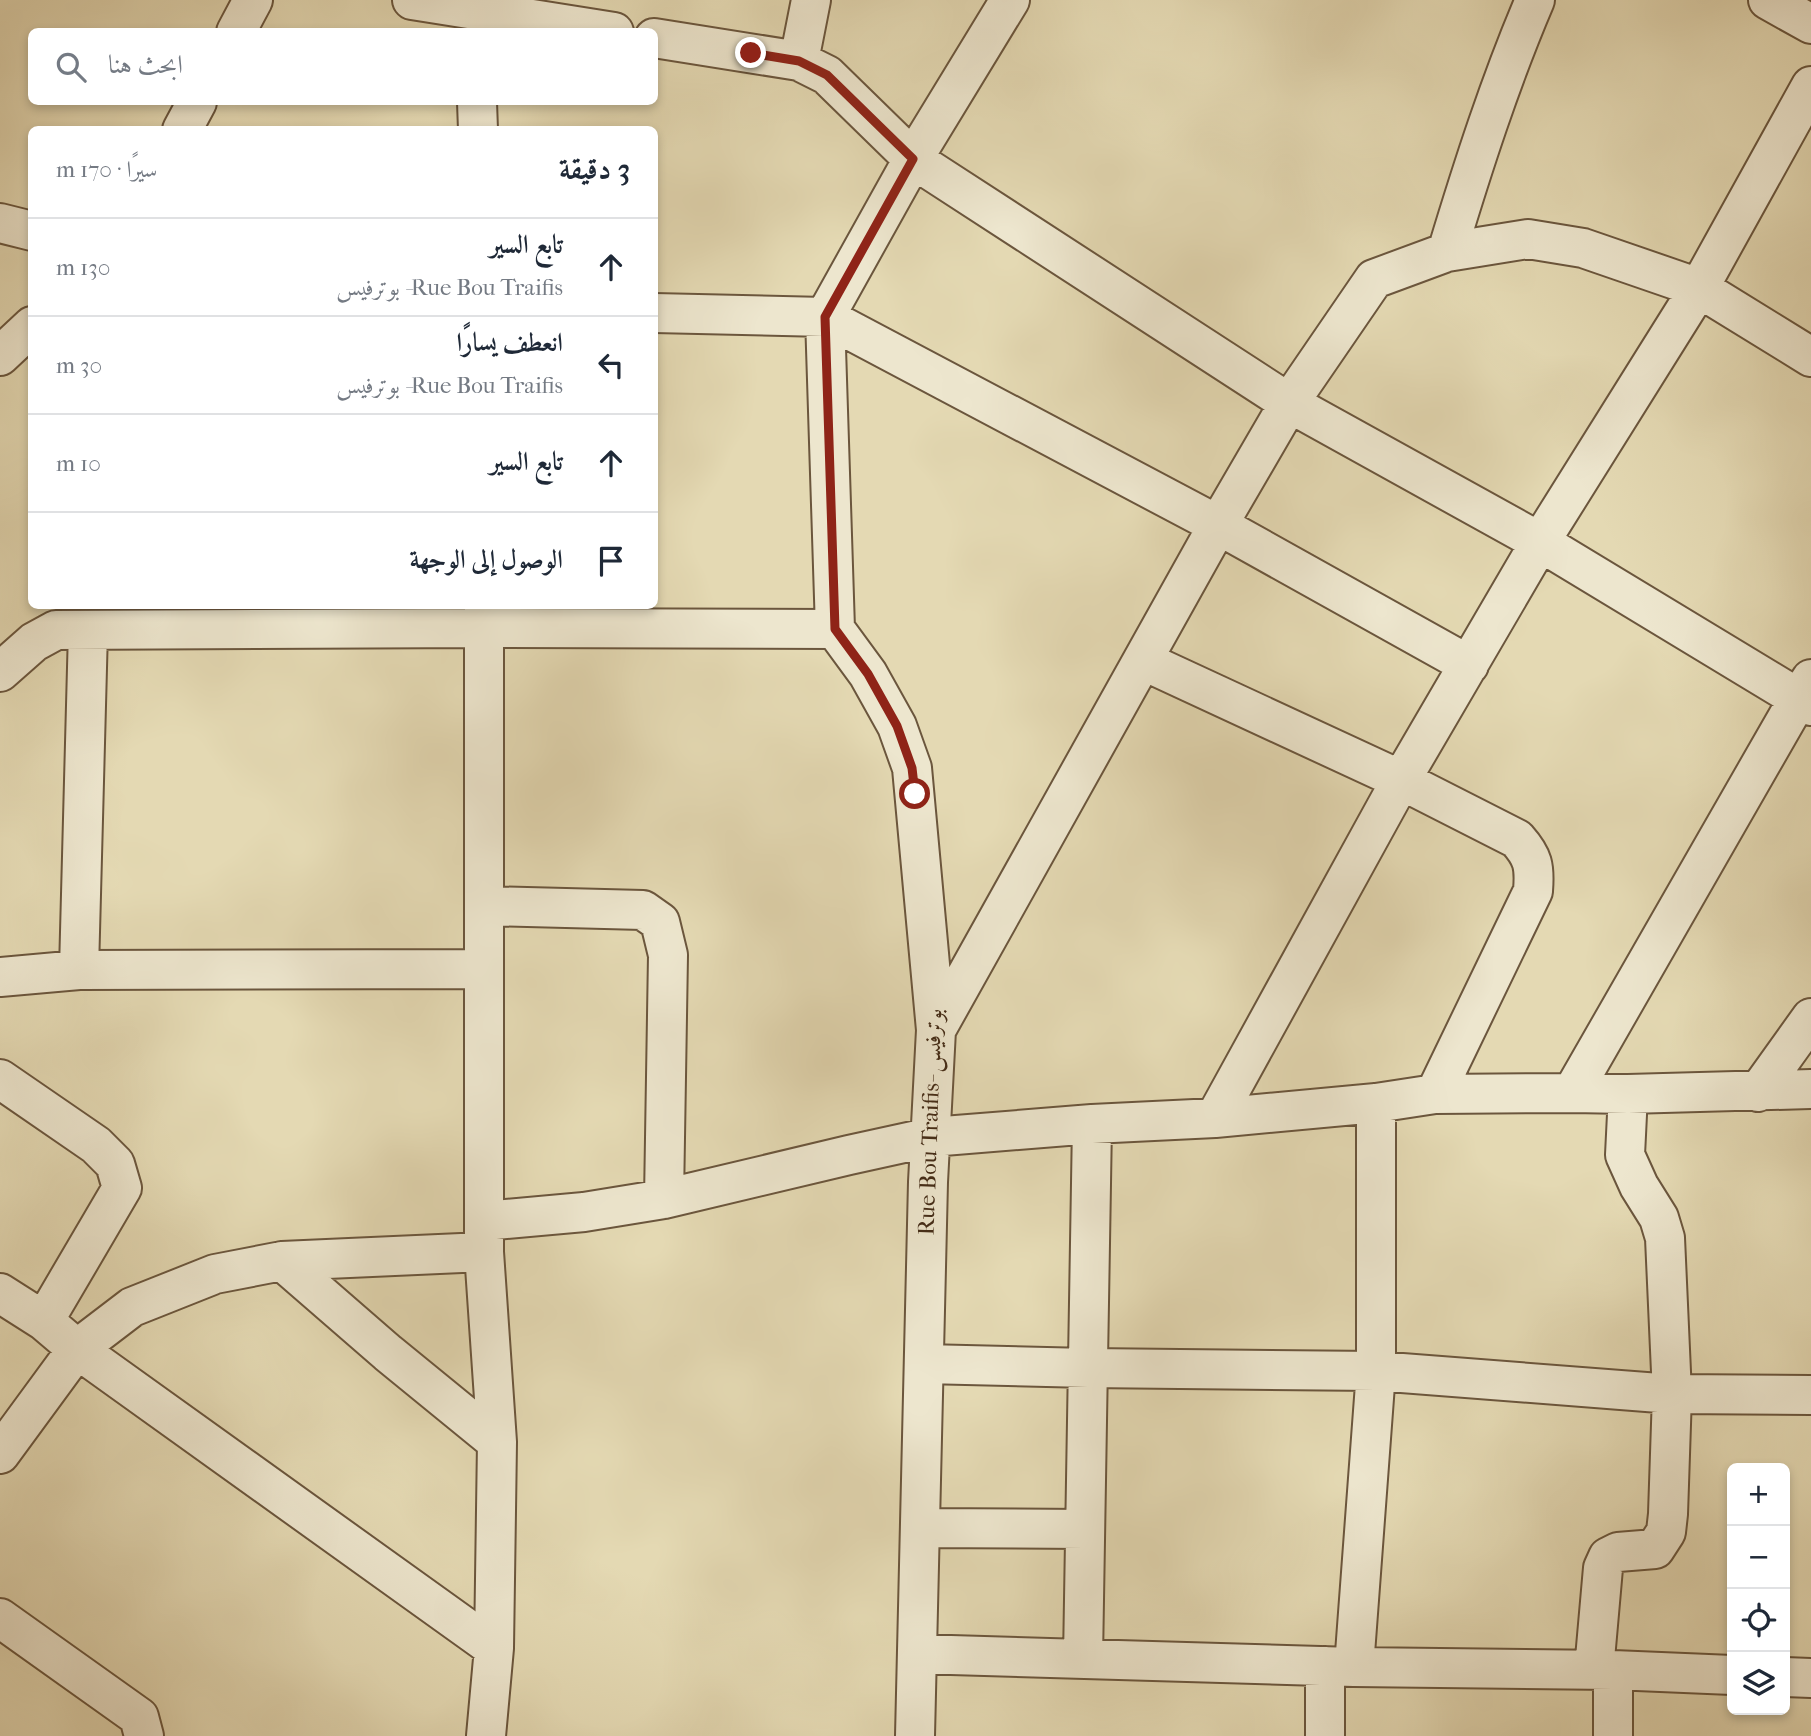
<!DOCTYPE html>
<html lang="ar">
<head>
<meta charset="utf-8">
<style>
  :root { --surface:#fff; --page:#f6f6f7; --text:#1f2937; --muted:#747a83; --line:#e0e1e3 }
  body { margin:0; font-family:"IM FELL French Canon",Amiri,serif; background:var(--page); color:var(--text); direction:rtl }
  .controls { position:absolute; right:21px; bottom:21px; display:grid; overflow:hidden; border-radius:10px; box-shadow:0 4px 10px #0003 }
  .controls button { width:63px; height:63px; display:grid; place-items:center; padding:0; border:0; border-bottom:2px solid var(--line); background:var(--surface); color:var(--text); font:35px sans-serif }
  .stop { position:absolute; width:21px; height:21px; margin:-16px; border:5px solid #8f2418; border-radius:50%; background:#fff }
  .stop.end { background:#8f2418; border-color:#fff; box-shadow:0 2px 7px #0008 }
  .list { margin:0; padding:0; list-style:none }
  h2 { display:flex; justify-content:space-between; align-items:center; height:91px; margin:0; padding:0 28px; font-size:30px }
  h2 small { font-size:23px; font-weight:400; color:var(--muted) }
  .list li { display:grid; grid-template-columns:46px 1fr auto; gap:21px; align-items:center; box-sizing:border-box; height:98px; padding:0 28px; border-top:2px solid var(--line) }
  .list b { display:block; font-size:26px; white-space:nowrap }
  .list p { margin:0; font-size:23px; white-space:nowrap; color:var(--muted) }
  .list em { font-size:23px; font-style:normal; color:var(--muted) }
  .icon { flex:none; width:38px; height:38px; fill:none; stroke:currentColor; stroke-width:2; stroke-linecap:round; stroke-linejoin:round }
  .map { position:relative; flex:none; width:1811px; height:1736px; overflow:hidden; direction:ltr }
  .search { position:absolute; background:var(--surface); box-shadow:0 4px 10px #0003; left:28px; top:28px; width:630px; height:77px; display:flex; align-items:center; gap:18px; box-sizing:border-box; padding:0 24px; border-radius:10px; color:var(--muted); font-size:26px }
  .panel { position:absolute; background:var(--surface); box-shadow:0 4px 10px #0003; left:28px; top:126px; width:630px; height:483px; border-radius:10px; direction:rtl }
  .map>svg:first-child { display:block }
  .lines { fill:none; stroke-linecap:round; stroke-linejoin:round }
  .minor-casing { stroke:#6b563d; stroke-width:42 }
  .minor { stroke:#ede6ce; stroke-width:38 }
  .route { stroke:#8f2418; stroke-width:9 }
  .labels { text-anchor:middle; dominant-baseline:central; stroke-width:5; stroke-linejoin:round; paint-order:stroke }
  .street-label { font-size:23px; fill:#432b16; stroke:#ede6ce }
</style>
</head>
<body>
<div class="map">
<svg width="1811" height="1736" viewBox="0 0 1811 1736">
  <rect width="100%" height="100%" fill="#e4d9b3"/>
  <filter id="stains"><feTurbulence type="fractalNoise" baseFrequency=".00286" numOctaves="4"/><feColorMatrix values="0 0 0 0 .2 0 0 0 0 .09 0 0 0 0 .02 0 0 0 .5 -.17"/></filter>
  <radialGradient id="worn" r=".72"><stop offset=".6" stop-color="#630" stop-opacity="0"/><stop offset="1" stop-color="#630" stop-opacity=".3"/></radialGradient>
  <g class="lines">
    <g class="minor-casing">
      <path id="minor" d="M412,0L614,32
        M1010,0L913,159L1289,403L1540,542L1811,706
        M1768,0L1811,24
        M236,32L253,0
        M654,38L799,61L827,75L913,159L825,317L835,629L868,674L897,726L912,768L936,1030L928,1182L915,1736
        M799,61L811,0
        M477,102L478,130
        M182,130L197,102
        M0,223L32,231
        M1447,252C1473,166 1500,82 1535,0
        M654,313L825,317L1218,525L1469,665
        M0,356L32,326
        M484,606V1252L497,1442L494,1648L486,1736
        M1144,661L1401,780L1517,839C1533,857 1535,866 1533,891L1435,1094
        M0,672L34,642L56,630L484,628L835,629
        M484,906L643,910L660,922L668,955L664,1199
        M79,970L88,630
        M0,977L79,970L484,969
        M936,1030L1218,525L1289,403L1374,279L1447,252L1528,239L1583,248L1699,288L1811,357
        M0,1079L96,1145L115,1164L122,1188L44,1321
        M1758,1092L1811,1018
        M1572,1093L1798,699L1811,679
        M1215,1118L1401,780L1540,542L1699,288L1811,86
        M484,1221L584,1212L664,1199L849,1155L931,1137L1092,1124L1215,1118L1376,1103L1435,1094L1572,1093L1628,1094L1811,1089
        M282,1261L388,1353L497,1442
        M0,1293L44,1321L77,1349L494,1648
        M924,1364L1088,1368L1376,1371L1672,1394L1811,1395
        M0,1454L77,1349L132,1307L215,1274L282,1261L484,1252
        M920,1528L1085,1529
        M0,1618L139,1717L144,1736
        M917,1654L1354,1667L1613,1670L1732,1675
        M1083,1659L1092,1124
        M1325,1666V1736
        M1354,1667L1376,1371V1103
        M1594,1670L1603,1568L1608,1557L1618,1552L1655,1549L1666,1532L1668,1514L1672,1394L1665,1238L1659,1218L1639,1186L1625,1155L1628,1094
        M1613,1670V1736
        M1785,1677L1811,1678"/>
    </g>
    <use href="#minor" class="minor"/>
  </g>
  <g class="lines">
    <path class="route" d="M751,53L799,61L827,75L913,159L825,317L835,629L868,674L897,726L912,768L915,794"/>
  </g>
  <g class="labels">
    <g class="street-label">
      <text transform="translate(930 1122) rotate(-88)">Rue Bou Traifis- بوترفيس</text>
    </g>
  </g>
  <rect width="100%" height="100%" filter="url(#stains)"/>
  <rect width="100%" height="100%" fill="url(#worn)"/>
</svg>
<div class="controls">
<button>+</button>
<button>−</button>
<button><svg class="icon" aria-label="locate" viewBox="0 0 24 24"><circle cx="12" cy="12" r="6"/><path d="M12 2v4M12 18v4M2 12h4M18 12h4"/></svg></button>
<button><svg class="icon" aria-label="layers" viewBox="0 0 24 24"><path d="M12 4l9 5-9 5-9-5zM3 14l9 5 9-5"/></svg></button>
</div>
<div class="stop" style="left:915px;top:794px"></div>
<div class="stop end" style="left:751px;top:53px"></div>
<div class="search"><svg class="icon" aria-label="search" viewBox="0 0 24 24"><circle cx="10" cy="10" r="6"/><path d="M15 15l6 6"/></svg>ابحث هنا</div>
<section class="panel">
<h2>3 دقيقة<small>سيرًا · 170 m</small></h2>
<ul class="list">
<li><svg class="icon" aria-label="ahead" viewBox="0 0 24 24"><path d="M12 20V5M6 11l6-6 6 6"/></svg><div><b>تابع السير</b><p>Rue Bou Traifis- بوترفيس</p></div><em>130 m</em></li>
<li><svg class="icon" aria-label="left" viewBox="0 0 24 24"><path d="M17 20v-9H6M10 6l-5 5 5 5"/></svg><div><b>انعطف يسارًا</b><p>Rue Bou Traifis- بوترفيس</p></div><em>30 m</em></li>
<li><svg class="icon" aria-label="ahead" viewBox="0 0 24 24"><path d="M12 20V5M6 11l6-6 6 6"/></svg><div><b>تابع السير</b></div><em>10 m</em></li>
<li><svg class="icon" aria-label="arrive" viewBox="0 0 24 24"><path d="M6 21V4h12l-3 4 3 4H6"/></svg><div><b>الوصول إلى الوجهة</b></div></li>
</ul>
</section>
</div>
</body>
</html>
